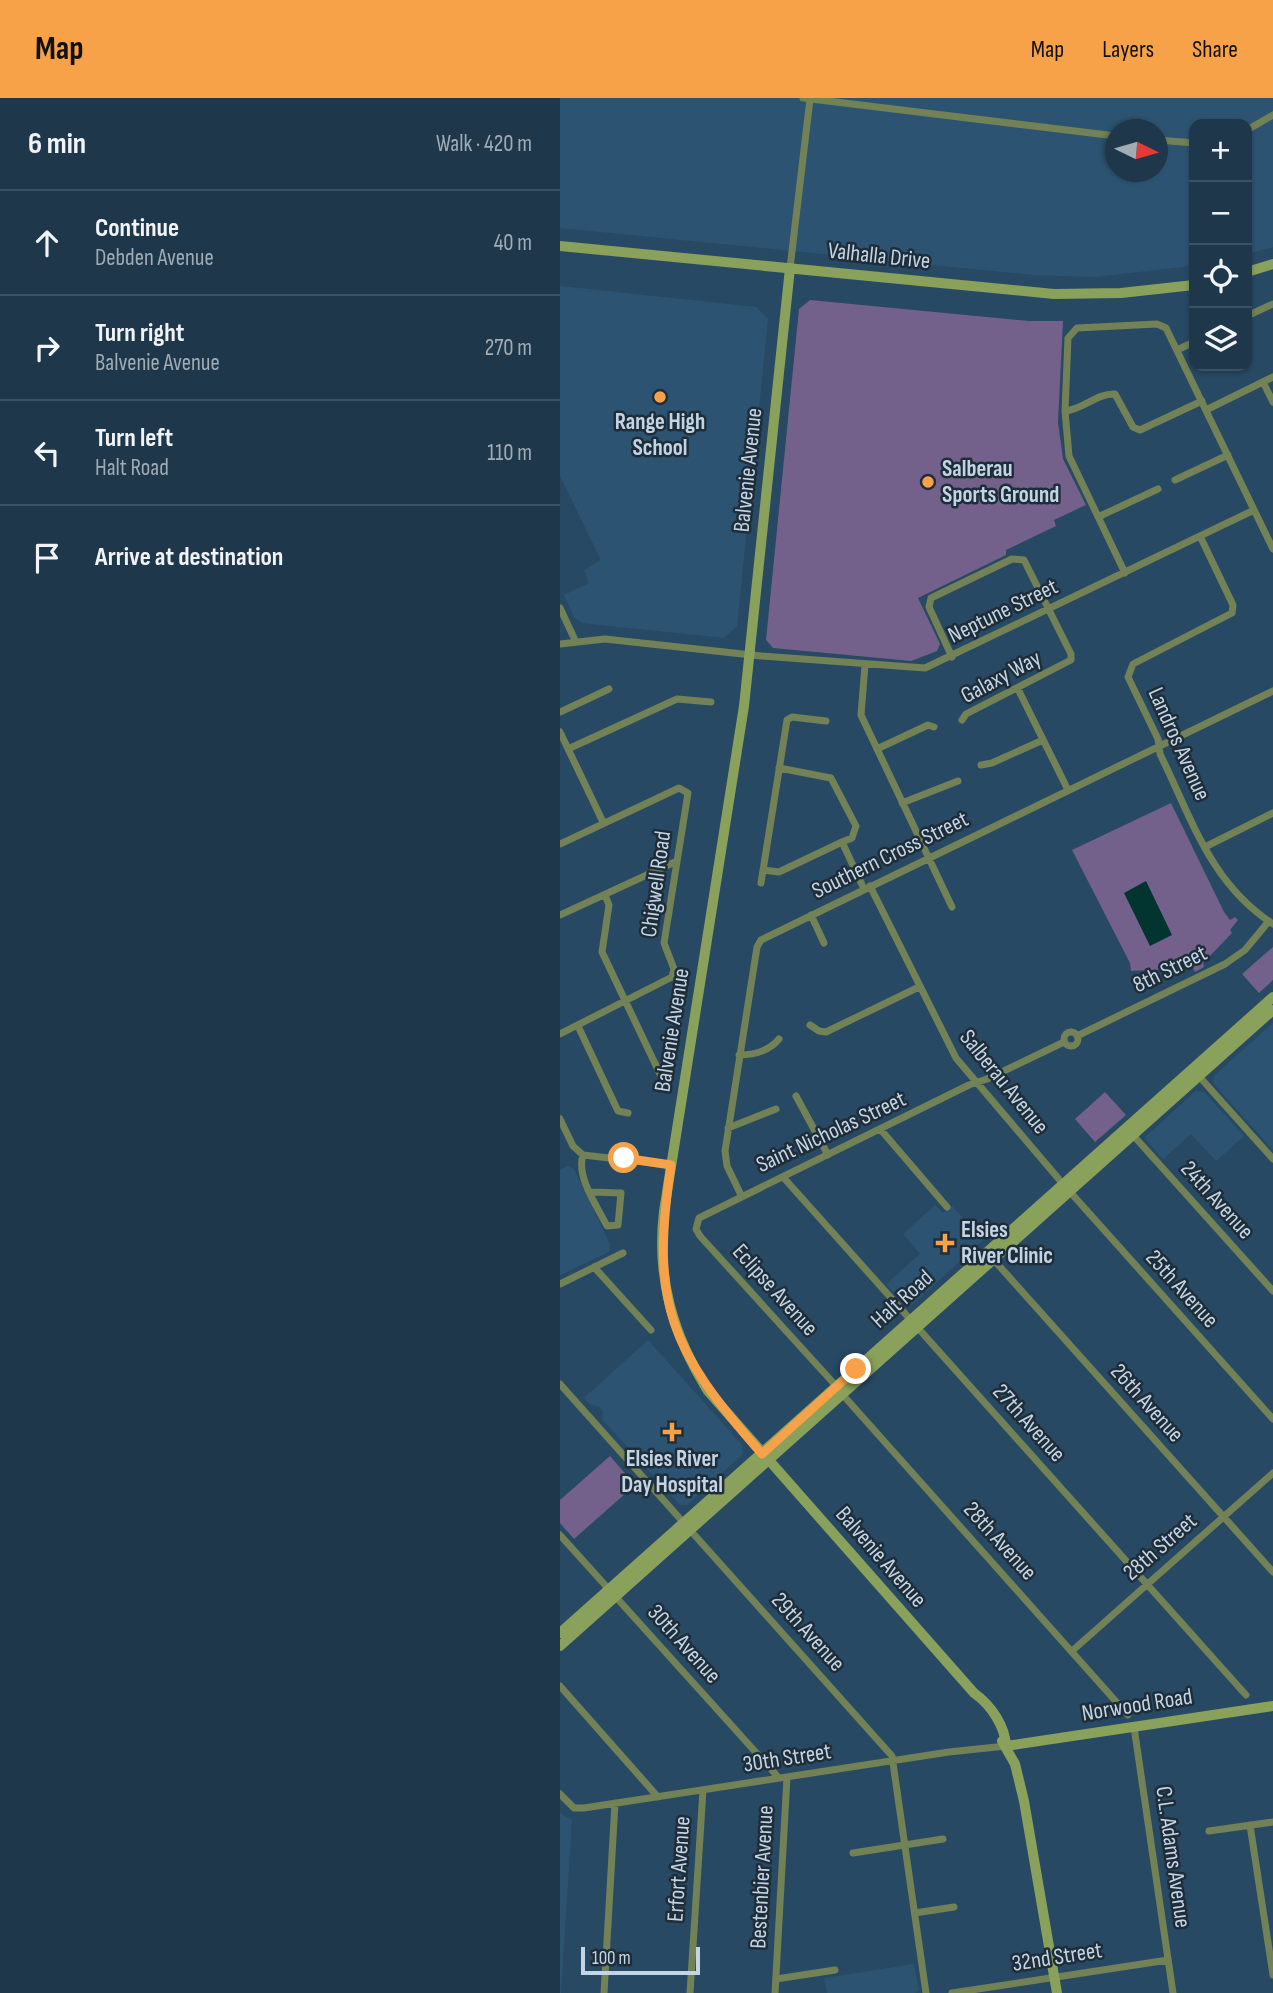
<!DOCTYPE html>
<html lang="en">
<head>
<meta charset="utf-8">
<style>
  :root { --surface:#1e374a; --page:#263f51; --text:#f1f3f6; --muted:#a1acb5; --line:#3c5162; --accent:#f7a248 }
  body { margin:0; font-family:"Sofia Sans Condensed",sans-serif; background:var(--page); color:var(--text) }
  .controls { position:absolute; right:21px; top:21px; display:grid; overflow:hidden; border-radius:14px; box-shadow:0 2px 5px #0004 }
  .controls button { width:63px; height:63px; display:grid; place-items:center; padding:0; border:0; border-bottom:2px solid var(--line); background:var(--surface); color:var(--text); font:35px sans-serif }
  .compass { position:absolute; left:545px; top:21px; width:63px; height:63px; border-radius:50%; background:var(--surface); box-shadow:0 2px 5px #0004; rotate:95deg }
  .scale { position:absolute; left:21px; bottom:18px; width:119px; box-sizing:border-box; padding-left:7px; border:4px solid #c3d5e5; border-top:0; font-size:19px; line-height:24px; white-space:nowrap; color:#c3d5e5; -webkit-text-stroke:5px #1f2d39; paint-order:stroke }
  .stop { position:absolute; width:21px; height:21px; margin:-16px; border:5px solid #f7a248; border-radius:50%; background:#fff }
  .stop.end { background:#f7a248; border-color:#fff; box-shadow:0 2px 7px #0008 }
  .list { margin:0; padding:0; list-style:none }
  h2 { display:flex; justify-content:space-between; align-items:center; height:91px; margin:0; padding:0 28px; font-size:30px }
  h2 small { font-size:23px; font-weight:400; color:var(--muted) }
  .list li { display:grid; grid-template-columns:46px 1fr auto; gap:21px; align-items:center; box-sizing:border-box; height:105px; padding:0 28px; border-top:2px solid var(--line) }
  .list b { display:block; font-size:26px; white-space:nowrap }
  .list p { margin:0; font-size:23px; white-space:nowrap; color:var(--muted) }
  .list em { font-size:23px; font-style:normal; color:var(--muted) }
  .icon { flex:none; width:38px; height:38px; fill:none; stroke:currentColor; stroke-width:2; stroke-linecap:round; stroke-linejoin:round }
  .map { position:relative; flex:none; width:713px; height:1895px; overflow:hidden }
  header { display:flex; align-items:center; gap:42px; box-sizing:border-box; height:98px; padding:0 35px; background:var(--accent); color:#111 }
  header strong { font-size:33px }
  nav { display:flex; gap:38px; margin-inline-start:auto; font-size:24px }
  main { display:flex }
  aside { flex:1; background:var(--surface) }
  .map>svg:first-child { display:block }
  .built { fill:#2c5472; fill-rule:evenodd }
  .green { fill:#73608b }
  .water { fill:#02352f }
  .lines { fill:none; stroke-linecap:round; stroke-linejoin:round }
  .street { stroke:#728156; stroke-width:7 }
  .secondary { stroke:#8aa15b; stroke-width:10 }
  .route { stroke:#f7a248; stroke-width:9 }
  .poi-dot { fill:#f7a248; stroke:#1f2d39; stroke-width:2.5 }
  .labels { text-anchor:middle; dominant-baseline:central; stroke-width:5; stroke-linejoin:round; paint-order:stroke }
  .street-label { font-size:23px; fill:#c3d5e5; stroke:#1f2d39 }
  .poi-label { font-size:23px; font-weight:bold; fill:#c3d5e5; stroke:#1f2d39 }
</style>
</head>
<body>
<header>
<strong>Map</strong>
<nav><a>Map</a><a>Layers</a><a>Share</a></nav>
</header>
<main>
<aside>
<h2>6 min<small>Walk · 420 m</small></h2>
<ul class="list">
<li><svg class="icon" aria-label="ahead" viewBox="0 0 24 24"><path d="M12 20V5M6 11l6-6 6 6"/></svg><div><b>Continue</b><p>Debden Avenue</p></div><em>40 m</em></li>
<li><svg class="icon" aria-label="right" viewBox="0 0 24 24"><path d="M7 20v-9h11M14 6l5 5-5 5"/></svg><div><b>Turn right</b><p>Balvenie Avenue</p></div><em>270 m</em></li>
<li><svg class="icon" aria-label="left" viewBox="0 0 24 24"><path d="M17 20v-9H6M10 6l-5 5 5 5"/></svg><div><b>Turn left</b><p>Halt Road</p></div><em>110 m</em></li>
<li><svg class="icon" aria-label="arrive" viewBox="0 0 24 24"><path d="M6 21V4h12l-3 4 3 4H6"/></svg><div><b>Arrive at destination</b></div></li>
</ul>
</aside>
<div class="map">
<svg width="713" height="1895" viewBox="0 0 713 1895">
  <rect width="100%" height="100%" fill="#284963"/>
  <path class="built" d="M0,0H713V149L687,156V26H634V167L623,169L534,179L474,177L0,130ZM556,32H598V74H556Z
    M0,188L196,209L208,221L177,528L164,540L22,525L14,519L4,497L29,485L24,472L41,462L0,378Z
    M713,925V1052L653,985L655,977Z
    M636,993L644,994L684,1038L656,1063L631,1036L603,1061L584,1040Z
    M7,1068L14,1071L50,1146L49,1154L0,1177V1072Z
    M375,1107L383,1115L392,1108L423,1142L352,1207L344,1206L326,1186L360,1156L343,1136Z
    M88,1242L182,1347L183,1356L127,1407H120L42,1321L43,1313L39,1308L31,1307L24,1300Z
    M0,1715L12,1722L1,1895H0Z
    M354,1866L359,1892L355,1895H267L264,1880Z"/>
  <path class="green" d="M250,202L469,223H503L498,324L503,361L526,407L494,422L496,428L446,452V457L358,500L380,546L377,553L351,563L213,550L206,542L239,211Z
    M611,705L664,814L670,822L675,819L678,822L670,832L672,835L643,865L644,869L635,874L633,870L571,873L570,865L512,752Z
    M713,849V882L699,895L682,876Z
    M545,994L566,1017L535,1044L515,1021Z
    M50,1358L75,1387L14,1441L0,1425V1402Z"/>
  <path class="water" d="M586,783L612,837L590,848L564,795Z"/>
  <g class="lines">
    <path class="street" d="M243,0L556,38
      M687,32L713,17
      M598,42L634,45
      M230,170L250,1
      M687,218L713,206
      M617,252L634,244
      M703,284L713,304
      M646,312L713,279
      M505,313C522,312 537,295 555,296L573,329L580,332L642,303
      M615,382L668,357
      M538,419L598,391
      M640,438L673,507L672,515L573,566L568,579L598,641L600,656C632,721 650,785 713,826
      M565,475L509,358L505,313L508,240L517,230L597,226L606,230L713,451
      M0,510L15,542
      M0,546L45,541L201,558L365,570L694,412
      M392,559L369,509L371,500L452,461L464,462L511,556V562L406,616L402,622
      M305,567L301,617L392,809
      M458,591L508,692
      M0,614L49,591
      M0,634L43,724
      M8,651L117,601L151,604
      M317,651L368,627L374,629
      M421,667L432,665L483,642
      M219,670L271,680L296,728L292,740L282,744
      M342,705L398,683
      M0,746L119,690L128,695L104,845L114,871L112,879L0,936
      M645,749L713,715
      M203,772L219,774L282,744L304,791
      M201,785L227,622L232,619L266,623
      M310,788L396,960L503,1086L713,1321
      M45,797L49,807L42,854L100,976
      M0,817L117,763
      M251,817L264,845
      M250,927L259,933L266,934L359,889
      M18,928L58,1013L68,1015
      M504 941a7 7 0 1 1 14 0a7 7 0 1 1-14 0Z
      M517,938L665,866L685,852L709,823
      M179,957C194,957 209,953 219,941
      M637,976L713,1061
      M236,998L268,1057
      M0,1021L13,1048L23,1057L111,1067
      M168,1030L216,1011
      M321,1032L387,1109
      M572,1036L713,1193
      M23,1057C16,1079 37,1108 47,1128L58,1127L61,1095L31,1094
      M223,1079L686,1597
      M181,1097L167,1068L165,1053L197,849L201,842L713,593
      M433,1161L713,1474
      M34,1169L91,1232
      M0,1186L63,1155
      M0,1286L123,1424
      M277,1289L140,1138L136,1131L139,1120L409,987L427,981L504,944
      M282,1296L568,1617
      M130,1432L332,1658L366,1895
      M0,1437L219,1680
      M512,1553L713,1375
      M0,1588L98,1699
      M574,1629L613,1895
      M0,1696L14,1710H24L389,1654L446,1648
      M690,1727L713,1877
      M649,1733L713,1724
      M293,1755L383,1741
      M355,1815L394,1809
      M216,1881L275,1872
      M44,1895L55,1705
      M130,1895L143,1692
      M215,1895L227,1679
      M392,1895L608,1862"/>
    <path class="secondary" d="M0,148L494,196L561,195L634,187
      M230,170L184,608L104,1113C96,1180 113,1237 148,1293L414,1595C431,1607 445,1628 446,1648
      M687,174L713,166
      M0,1535L713,899
      M0,1548L713,912
      M442,1643L455,1666L464,1703L497,1895
      M446,1648L713,1608"/>
  </g>
  <g class="lines">
    <path class="route" d="M64,1060L111,1067C90,1207 110,1251 202,1356L296,1271"/>
  </g>
  <g class="poi-dot">
    <circle cx="100" cy="299" r="7"/>
    <circle cx="368" cy="384" r="7"/>
    <path d="M381.5 1134.5h7v7h7v7h-7v7h-7v-7h-7v-7h7z"/>
    <path d="M108.5 1323.5h7v7h7v7h-7v7h-7v-7h-7v-7h7z"/>
  </g>
  <g class="labels">
    <g class="street-label">
      <text transform="translate(319 158) rotate(6)">Valhalla Drive</text>
      <text transform="translate(188 372) rotate(-84)">Balvenie Avenue</text>
      <text transform="translate(443 513) rotate(-26)">Neptune Street</text>
      <text transform="translate(441 579) rotate(-28)">Galaxy Way</text>
      <text transform="translate(619 646) rotate(66)">Landros Avenue</text>
      <text transform="translate(330 757) rotate(-26)">Southern Cross Street</text>
      <text transform="translate(96 786) rotate(-82)">Chigwell Road</text>
      <text transform="translate(610 871) rotate(-26)">8th Street</text>
      <text transform="translate(112 932) rotate(-81)">Balvenie Avenue</text>
      <text transform="translate(444 984) rotate(51)">Salberau Avenue</text>
      <text transform="translate(271 1034) rotate(-25)">Saint Nicholas Street</text>
      <text transform="translate(657 1102) rotate(48)">24th Avenue</text>
      <text transform="translate(622 1191) rotate(48)">25th Avenue</text>
      <text transform="translate(215 1192) rotate(48)">Eclipse Avenue</text>
      <text transform="translate(342 1201) rotate(-42)">Halt Road</text>
      <text transform="translate(587 1305) rotate(48)">26th Avenue</text>
      <text transform="translate(469 1325) rotate(48)">27th Avenue</text>
      <text transform="translate(440 1443) rotate(48)">28th Avenue</text>
      <text transform="translate(600 1449) rotate(-41)">28th Street</text>
      <text transform="translate(321 1459) rotate(49)">Balvenie Avenue</text>
      <text transform="translate(248 1534) rotate(48)">29th Avenue</text>
      <text transform="translate(124 1546) rotate(48)">30th Avenue</text>
      <text transform="translate(577 1607) rotate(-9)">Norwood Road</text>
      <text transform="translate(227 1660) rotate(-9)">30th Street</text>
      <text transform="translate(613 1759) rotate(82)">C.L. Adams Avenue</text>
      <text transform="translate(119 1771) rotate(-86)">Erfort Avenue</text>
      <text transform="translate(202 1779) rotate(-87)">Bestenbier Avenue</text>
      <text transform="translate(497 1859) rotate(-9)">32nd Street</text>
    </g>
    <g class="poi-label">
      <text x="100" y="324">Range High<tspan x="100" dy="26">School</tspan></text>
      <text x="382" y="371" text-anchor="start">Salberau<tspan x="382" dy="26">Sports Ground</tspan></text>
      <text x="401" y="1132" text-anchor="start">Elsies<tspan x="401" dy="26">River Clinic</tspan></text>
      <text x="112" y="1361">Elsies River<tspan x="112" dy="26">Day Hospital</tspan></text>
    </g>
  </g>
</svg>
<div class="controls">
<button>+</button>
<button>−</button>
<button><svg class="icon" aria-label="locate" viewBox="0 0 24 24"><circle cx="12" cy="12" r="6"/><path d="M12 2v4M12 18v4M2 12h4M18 12h4"/></svg></button>
<button><svg class="icon" aria-label="layers" viewBox="0 0 24 24"><path d="M12 4l9 5-9 5-9-5zM3 14l9 5 9-5"/></svg></button>
</div>
<svg class="compass" viewBox="-18 -18 36 36"><path d="M0-13l5 13h-10z" fill="#e53935"/><path d="M0 13l5-13h-10z" fill="#a1acb5"/></svg>
<div class="scale">100 m</div>
<div class="stop" style="left:64px;top:1060px"></div>
<div class="stop end" style="left:296px;top:1271px"></div>
</div>
</main>
</body>
</html>
